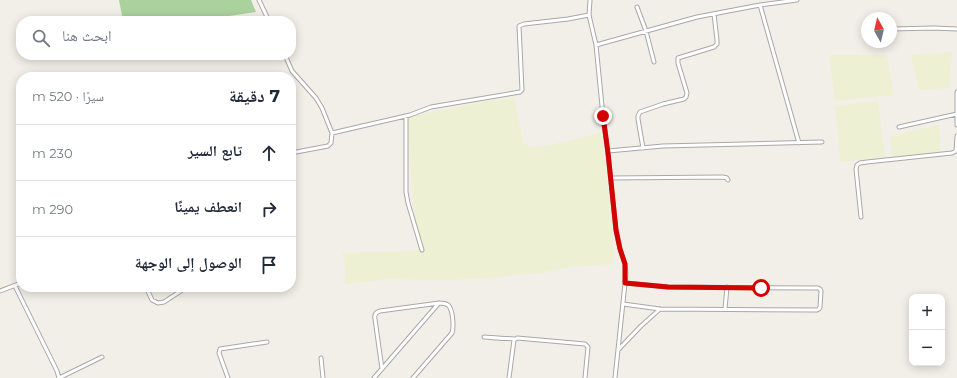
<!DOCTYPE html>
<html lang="ar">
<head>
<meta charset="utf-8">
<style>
  :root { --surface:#fff; --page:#f2f2f3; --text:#1f2937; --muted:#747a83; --line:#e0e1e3 }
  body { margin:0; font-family:Montserrat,"Noto Naskh Arabic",sans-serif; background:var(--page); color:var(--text); direction:rtl }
  .controls { position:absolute; right:12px; bottom:12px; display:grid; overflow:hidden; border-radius:8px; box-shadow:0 2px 10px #0003 }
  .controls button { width:36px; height:36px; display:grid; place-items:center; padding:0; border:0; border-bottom:1px solid var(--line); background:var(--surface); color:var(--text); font:20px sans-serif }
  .compass { position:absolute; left:861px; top:12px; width:36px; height:36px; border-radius:50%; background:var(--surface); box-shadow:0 2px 10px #0003; rotate:352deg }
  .stop { position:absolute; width:12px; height:12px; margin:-9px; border:3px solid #d30300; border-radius:50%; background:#fff }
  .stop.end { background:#d30300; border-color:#fff; box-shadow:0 1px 4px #0008 }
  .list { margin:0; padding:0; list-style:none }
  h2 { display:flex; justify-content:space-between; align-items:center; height:52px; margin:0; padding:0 16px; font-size:17px }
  h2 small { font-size:13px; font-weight:400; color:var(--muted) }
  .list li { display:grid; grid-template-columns:26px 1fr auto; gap:12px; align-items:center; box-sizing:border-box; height:56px; padding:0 16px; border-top:1px solid var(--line) }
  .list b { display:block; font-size:15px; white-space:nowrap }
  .list em { font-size:13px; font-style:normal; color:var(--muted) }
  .icon { flex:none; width:22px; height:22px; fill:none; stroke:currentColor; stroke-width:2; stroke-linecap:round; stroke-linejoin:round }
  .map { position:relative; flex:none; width:957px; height:378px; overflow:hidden; direction:ltr }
  .search { position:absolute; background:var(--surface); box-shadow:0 2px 10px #0003; left:16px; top:16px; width:280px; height:44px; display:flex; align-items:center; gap:10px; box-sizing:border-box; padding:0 14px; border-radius:16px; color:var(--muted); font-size:15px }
  .panel { position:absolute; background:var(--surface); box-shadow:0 2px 10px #0003; left:16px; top:72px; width:280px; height:220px; border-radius:16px; direction:rtl }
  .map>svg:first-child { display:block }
  .farmland { fill:#eef0d3 }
  .forest { fill:#abd29c }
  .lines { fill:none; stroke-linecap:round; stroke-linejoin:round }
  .street-casing { stroke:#a8a8a8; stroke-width:5 }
  .street { stroke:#fff; stroke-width:3 }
  .route { stroke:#d30300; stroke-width:5 }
</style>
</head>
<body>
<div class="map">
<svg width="957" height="378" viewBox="0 0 957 378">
  <rect width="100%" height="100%" fill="#f2efe8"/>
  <path class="farmland" d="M952,52L949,88L919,90L911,55Z
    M829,55H887L894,95L835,101Z
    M514,98L524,144L533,148L582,138L601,132L611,212L614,264L571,267L540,273L481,279L436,280L390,279L345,284V260L342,253L418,251L411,178L408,134V117L487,101Z
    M878,101L885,157L841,162L835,106Z
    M939,125L941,152L892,157L890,136Z"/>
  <path class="forest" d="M119,0H251L256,12L195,21H123Z"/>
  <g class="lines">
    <g class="street-casing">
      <path id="street" d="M259,0L269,21
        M760,5L799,143
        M637,7L646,31L654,62
        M589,15L596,45L603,116L608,153L616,230L620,249L625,264L626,274L615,378
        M891,29L934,28L957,29
        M596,45L697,17L760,5L797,0
        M285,55L292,71L316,98L322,108L332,133L331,143L328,146L291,153
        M957,92V125
        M406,116V192L408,203L422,250
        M899,127L957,114
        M332,133L410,115L431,107L520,92L522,90L519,26L524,24L568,19L589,15L590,0
        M643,148L638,119V116L640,112L663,104L684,99L686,97L687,93L678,63V58L714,47L717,44V40L714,14
        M608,151L663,146L822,142
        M956,151L957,136
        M611,178L723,177L727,178L728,180
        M861,217L856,169L857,165L860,163L867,162L952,153L956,151
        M15,286L57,371L59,378
        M146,287L152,300L158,303L164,302L187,287
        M0,291L21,283
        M623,304L660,309L817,310L819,309L820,307L821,291L820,289L818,288L668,287L625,283
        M725,309L727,287
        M484,337C489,337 493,338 498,338C503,339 508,338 514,339
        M619,349L641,326L660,309
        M321,358L323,378
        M382,369L375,319C374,314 376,312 380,311L439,303C442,303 445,303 448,305C453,309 454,327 452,333L413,378
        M59,378L102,357
        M228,378L219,353L220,349L267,342
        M374,378L439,303
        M509,378L514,340L517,338L585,344L588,347L585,378"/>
    </g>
    <use href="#street" class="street"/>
  </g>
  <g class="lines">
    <path class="route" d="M603,116L608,153L616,230L620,249L625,264V283L668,287L761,288"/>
  </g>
</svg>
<div class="controls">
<button>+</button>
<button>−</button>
</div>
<svg class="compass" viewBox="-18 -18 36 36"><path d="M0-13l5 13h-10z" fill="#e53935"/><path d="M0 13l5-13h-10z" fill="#747a83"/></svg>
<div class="stop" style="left:761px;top:288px"></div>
<div class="stop end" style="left:603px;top:116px"></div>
<div class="search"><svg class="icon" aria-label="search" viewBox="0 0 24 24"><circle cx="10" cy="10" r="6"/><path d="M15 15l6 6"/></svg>ابحث هنا</div>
<section class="panel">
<h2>7 دقيقة<small>سيرًا · 520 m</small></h2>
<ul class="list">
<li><svg class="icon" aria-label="ahead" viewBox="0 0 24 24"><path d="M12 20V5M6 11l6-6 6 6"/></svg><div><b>تابع السير</b></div><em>230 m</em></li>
<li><svg class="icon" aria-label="right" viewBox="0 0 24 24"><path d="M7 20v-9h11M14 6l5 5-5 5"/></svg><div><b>انعطف يمينًا</b></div><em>290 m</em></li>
<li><svg class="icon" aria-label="arrive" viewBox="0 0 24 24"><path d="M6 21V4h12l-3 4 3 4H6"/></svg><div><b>الوصول إلى الوجهة</b></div></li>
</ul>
</section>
</div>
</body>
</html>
